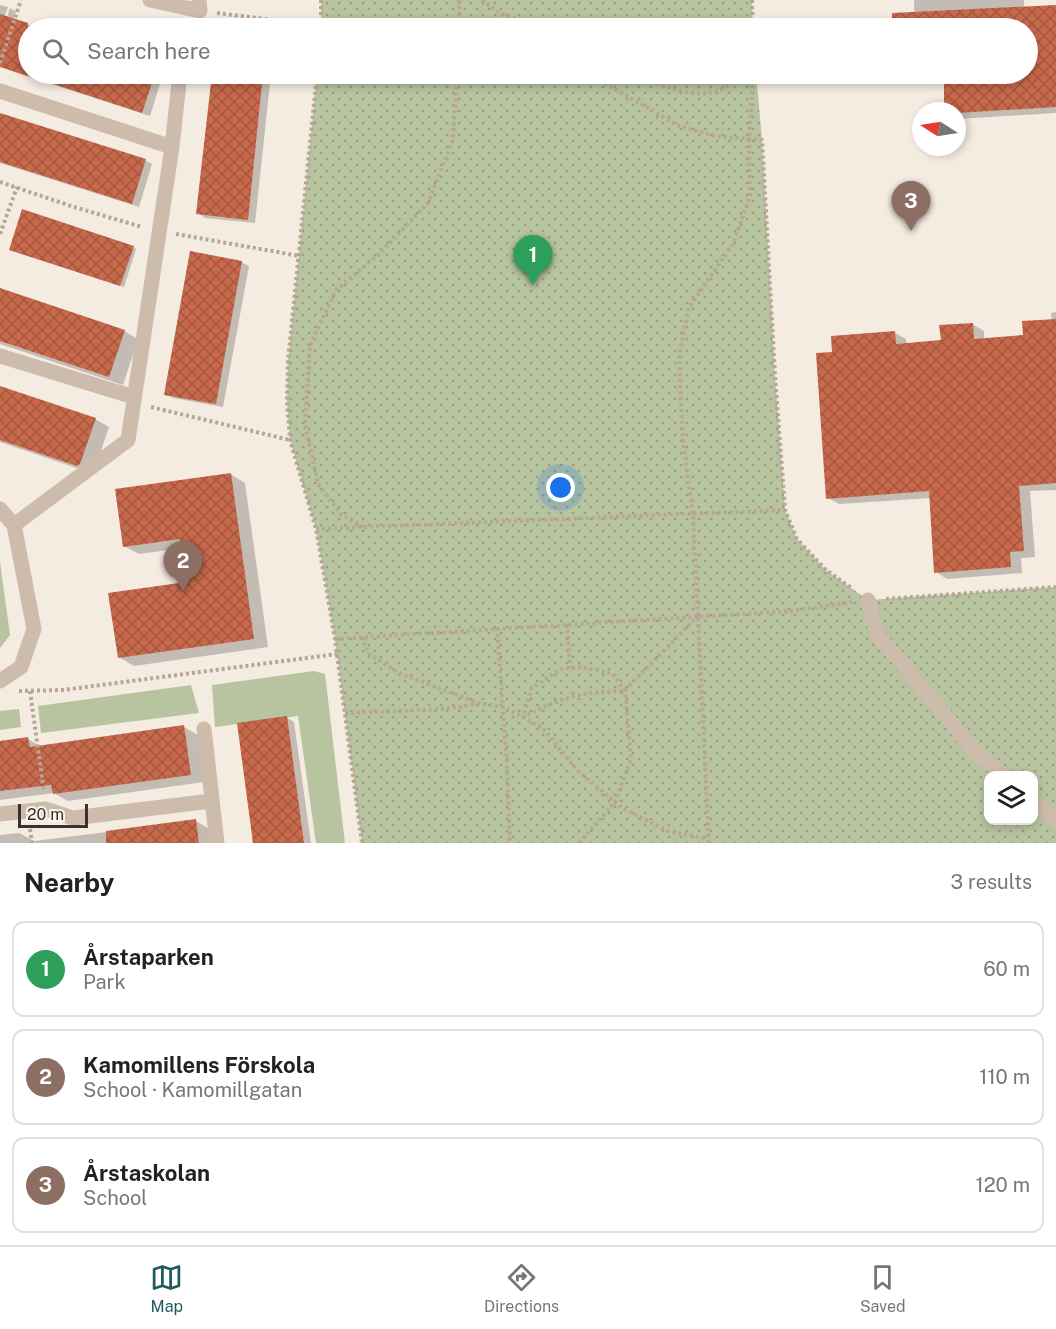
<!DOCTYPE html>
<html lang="en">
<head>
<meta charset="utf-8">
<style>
  :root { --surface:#fff; --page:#f6f6f6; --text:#222; --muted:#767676; --line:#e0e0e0; --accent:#1f5a5e }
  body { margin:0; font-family:"Public Sans",sans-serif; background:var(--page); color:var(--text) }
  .controls { position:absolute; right:18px; bottom:18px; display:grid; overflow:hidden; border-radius:12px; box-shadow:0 3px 9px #0003 }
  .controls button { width:54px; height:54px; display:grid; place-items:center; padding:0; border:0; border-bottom:2px solid var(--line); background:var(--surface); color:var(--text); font:30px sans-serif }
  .compass { position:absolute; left:912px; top:102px; width:54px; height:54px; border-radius:50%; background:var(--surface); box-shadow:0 3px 9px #0003; rotate:282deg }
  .scale { position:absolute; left:18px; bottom:15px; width:70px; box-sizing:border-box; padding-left:6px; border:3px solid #3b302b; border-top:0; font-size:16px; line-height:21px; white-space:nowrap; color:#3b302b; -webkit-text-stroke:4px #fbf5ee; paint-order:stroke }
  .you { position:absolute; left:561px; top:488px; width:21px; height:21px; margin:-15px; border:4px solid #fff; border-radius:50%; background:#1a73e8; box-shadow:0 0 0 9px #1a73e833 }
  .badge { display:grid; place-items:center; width:39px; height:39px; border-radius:50%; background:var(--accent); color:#fff; font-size:20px; font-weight:700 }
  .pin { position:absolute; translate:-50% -50px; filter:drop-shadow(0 2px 3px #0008) }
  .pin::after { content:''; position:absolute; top:32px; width:21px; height:18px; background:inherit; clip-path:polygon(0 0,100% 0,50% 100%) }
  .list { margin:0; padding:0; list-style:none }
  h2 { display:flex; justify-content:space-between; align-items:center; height:78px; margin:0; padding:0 24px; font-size:26px }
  h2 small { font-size:20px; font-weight:400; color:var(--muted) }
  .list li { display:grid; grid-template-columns:39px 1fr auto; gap:18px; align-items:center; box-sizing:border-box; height:96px; margin:0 12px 12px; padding:0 12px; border:2px solid var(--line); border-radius:12px }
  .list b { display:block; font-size:22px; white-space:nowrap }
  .list p { margin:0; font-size:20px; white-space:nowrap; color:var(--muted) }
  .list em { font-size:20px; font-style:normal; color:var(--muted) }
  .icon { flex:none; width:33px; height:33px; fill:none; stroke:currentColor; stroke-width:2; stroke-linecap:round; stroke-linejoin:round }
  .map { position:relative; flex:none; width:1056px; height:843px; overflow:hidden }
  .search { position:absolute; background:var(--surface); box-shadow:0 3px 9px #0003; left:18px; right:18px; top:18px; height:66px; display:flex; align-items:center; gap:15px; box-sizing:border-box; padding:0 21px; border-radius:33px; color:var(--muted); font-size:22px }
  .sheet { height:402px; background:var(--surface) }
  nav { display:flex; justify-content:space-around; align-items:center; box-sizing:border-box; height:84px; border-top:2px solid var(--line); background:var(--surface); font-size:16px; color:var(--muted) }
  nav a { display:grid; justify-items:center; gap:3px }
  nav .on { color:var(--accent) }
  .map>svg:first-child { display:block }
  .grass { fill:#b8c4a0 }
  .park { fill:url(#park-dots); fill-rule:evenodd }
  .shadow { fill:#0003 }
  .building { fill:url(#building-cross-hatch) }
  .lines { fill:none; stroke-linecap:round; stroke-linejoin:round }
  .path { stroke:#b9a596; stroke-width:4; stroke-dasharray:3 3; stroke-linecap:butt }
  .minor { stroke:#cdbbac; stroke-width:15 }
</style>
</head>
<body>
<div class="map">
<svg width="1056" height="843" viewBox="0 0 1056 843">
  <defs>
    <pattern id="park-dots" width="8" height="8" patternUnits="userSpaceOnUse" patternTransform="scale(1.5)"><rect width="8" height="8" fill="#b8c4a0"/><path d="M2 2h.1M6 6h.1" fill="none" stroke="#97a083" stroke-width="1.8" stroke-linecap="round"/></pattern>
    <pattern id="building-cross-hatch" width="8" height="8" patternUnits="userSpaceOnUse" patternTransform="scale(1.5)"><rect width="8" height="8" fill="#c8694b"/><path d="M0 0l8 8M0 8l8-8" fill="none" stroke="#a4573f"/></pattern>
  </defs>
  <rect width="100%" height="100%" fill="#f4ebe1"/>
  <path class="grass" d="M0,562L10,635L0,648Z
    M314,671L325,674L345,843H316L298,716L215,727L212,685Z
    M191,685L199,713L41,733L38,706Z
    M19,709L21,727L0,730V711Z"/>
  <path class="park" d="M321,0H752L753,28H321Z
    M317,74H756L762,140L775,376L785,510L797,539L826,570L868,600L1056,587V843H362L335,639L316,529L290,440L287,401L288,361ZM988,776H1034V820H988Z"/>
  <path class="shadow" d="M914,0H1024V8L1056,7V113L957,119V111H945V74H1028V28H915Z
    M0,5L8,7L2,23L5,24L10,8L16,12L13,20L39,28H28V74H163L150,116L14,72L7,68L0,56Z
    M213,74H271L255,223L205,218L198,213Z
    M0,114L145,160L152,164L139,207L0,163Z
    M133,247L136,249L124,287L14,251Z
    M241,262L249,266L223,407L173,398L166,394Z
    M0,290L124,331L138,339L123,385L0,344Z
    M1056,312V490L1030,491L1035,557L1021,558L1022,573L947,579L936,572L931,498L839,504L828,498L834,354L895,333L906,339L907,344L942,342L972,324L984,331V340L1025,337L1052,320L1051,313Z
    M0,387L95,419L109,427L94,471L91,473L0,442Z
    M230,474L245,483L268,647L134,666L119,657L188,583L183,548L139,554L124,546Z
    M287,718L294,722L311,843H254Z
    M184,727L198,735L204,782L68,801L54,793L0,800V742L28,739L42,747Z
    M196,821L216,833L217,843H0V835L19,833L34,841Z"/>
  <path class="building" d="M1056,5V107L957,113V111H944V76L1028,74V28H892V13Z
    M0,14L28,23V76L0,67Z
    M32,74H155L142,113L32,77Z
    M212,74H263L248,220L196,214Z
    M0,113L146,159L132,204L0,162Z
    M22,209L134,246L120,286L9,250Z
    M190,251L242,261L216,404L164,395Z
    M0,288L125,330L109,377L0,341Z
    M1056,319V483L1019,486L1024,551L1010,552L1011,567L934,573L929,491L826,499L816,353L832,352L831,336L895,331L896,344L941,340L939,325L973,323L974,339L1023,335L1022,321Z
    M0,386L96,418L80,464L77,466L0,440Z
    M231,473L254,639L118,658L108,593L186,582L180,539L123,547L115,489Z
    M287,716L304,843H253L237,723Z
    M184,725L191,775L53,794L51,785L0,791V741L28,737L30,747Z
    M196,819L199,843H106V831Z"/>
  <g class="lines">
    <path class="path" d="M321,0V26
      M459,0L460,28
      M482,0L498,12L541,28
      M752,0L753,28
      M217,13L321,26L465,28
      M501,14L515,28
      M0,63L21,0
      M317,74L288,361L287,401L290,440L316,529L335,639L362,843
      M589,74L679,126L715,136L762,140L775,376L785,510L797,539L826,570L853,589
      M634,74C667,88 713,110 740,74
      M0,182L74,207L142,227
      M0,234L17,187
      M176,234L300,256
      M151,407L290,440
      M363,527L341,514L318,484L305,424L310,345L336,290L378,255L428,203L453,139L457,74
      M316,529L785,510
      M886,599L1056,587
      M567,624L570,668
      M497,628L507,765L510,843
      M361,637L370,655L399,673L478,703L503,707L543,728L577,770L622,808L668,831L708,839
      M335,639L791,611L852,602
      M19,691L63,690L337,654
      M30,691L44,792
      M345,713L445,709L477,704
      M30,829L32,843
      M579,843L615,802L631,759L626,699L624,691L613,674L581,667L561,669L532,688L523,717C560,698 582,691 624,691L698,616
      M709,843L693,515L683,442L679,357L689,307L733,244L750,196L749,140L753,74"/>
    <path class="minor" d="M150,0L200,11L199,0
      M0,91L172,147
      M0,356L134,397
      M0,509L14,525L34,629L21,667L0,681
      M14,525L128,440L172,147L180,74
      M868,600L877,634L974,750L1004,776
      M204,729L217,843
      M1034,801L1056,820
      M0,814L46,809L73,818L211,801"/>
  </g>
</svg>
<div class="controls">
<button><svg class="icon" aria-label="layers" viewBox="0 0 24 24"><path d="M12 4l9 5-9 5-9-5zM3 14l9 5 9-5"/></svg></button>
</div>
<svg class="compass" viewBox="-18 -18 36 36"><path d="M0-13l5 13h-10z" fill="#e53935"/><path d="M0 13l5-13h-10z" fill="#767676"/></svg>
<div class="scale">20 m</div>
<div class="you"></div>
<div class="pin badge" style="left:533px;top:285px;background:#2e9e5b">1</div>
<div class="pin badge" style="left:183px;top:591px;background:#8d6e63">2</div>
<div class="pin badge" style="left:911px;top:231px;background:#8d6e63">3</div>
<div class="search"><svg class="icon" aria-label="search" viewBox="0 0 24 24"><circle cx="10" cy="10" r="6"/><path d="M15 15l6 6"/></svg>Search here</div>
</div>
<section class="sheet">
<h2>Nearby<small>3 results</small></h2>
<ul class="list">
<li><span class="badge" style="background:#2e9e5b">1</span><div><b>Årstaparken</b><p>Park</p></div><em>60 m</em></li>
<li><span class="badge" style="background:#8d6e63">2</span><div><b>Kamomillens Förskola</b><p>School · Kamomillgatan</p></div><em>110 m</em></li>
<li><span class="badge" style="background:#8d6e63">3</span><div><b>Årstaskolan</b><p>School</p></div><em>120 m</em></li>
</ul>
</section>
<nav>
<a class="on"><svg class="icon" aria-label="map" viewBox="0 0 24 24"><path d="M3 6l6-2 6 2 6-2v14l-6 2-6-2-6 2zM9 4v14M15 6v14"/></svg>Map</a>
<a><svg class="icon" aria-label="directions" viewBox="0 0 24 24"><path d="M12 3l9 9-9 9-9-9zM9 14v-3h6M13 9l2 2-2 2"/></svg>Directions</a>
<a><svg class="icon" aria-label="saved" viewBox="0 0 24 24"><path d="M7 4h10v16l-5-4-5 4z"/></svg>Saved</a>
</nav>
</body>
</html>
